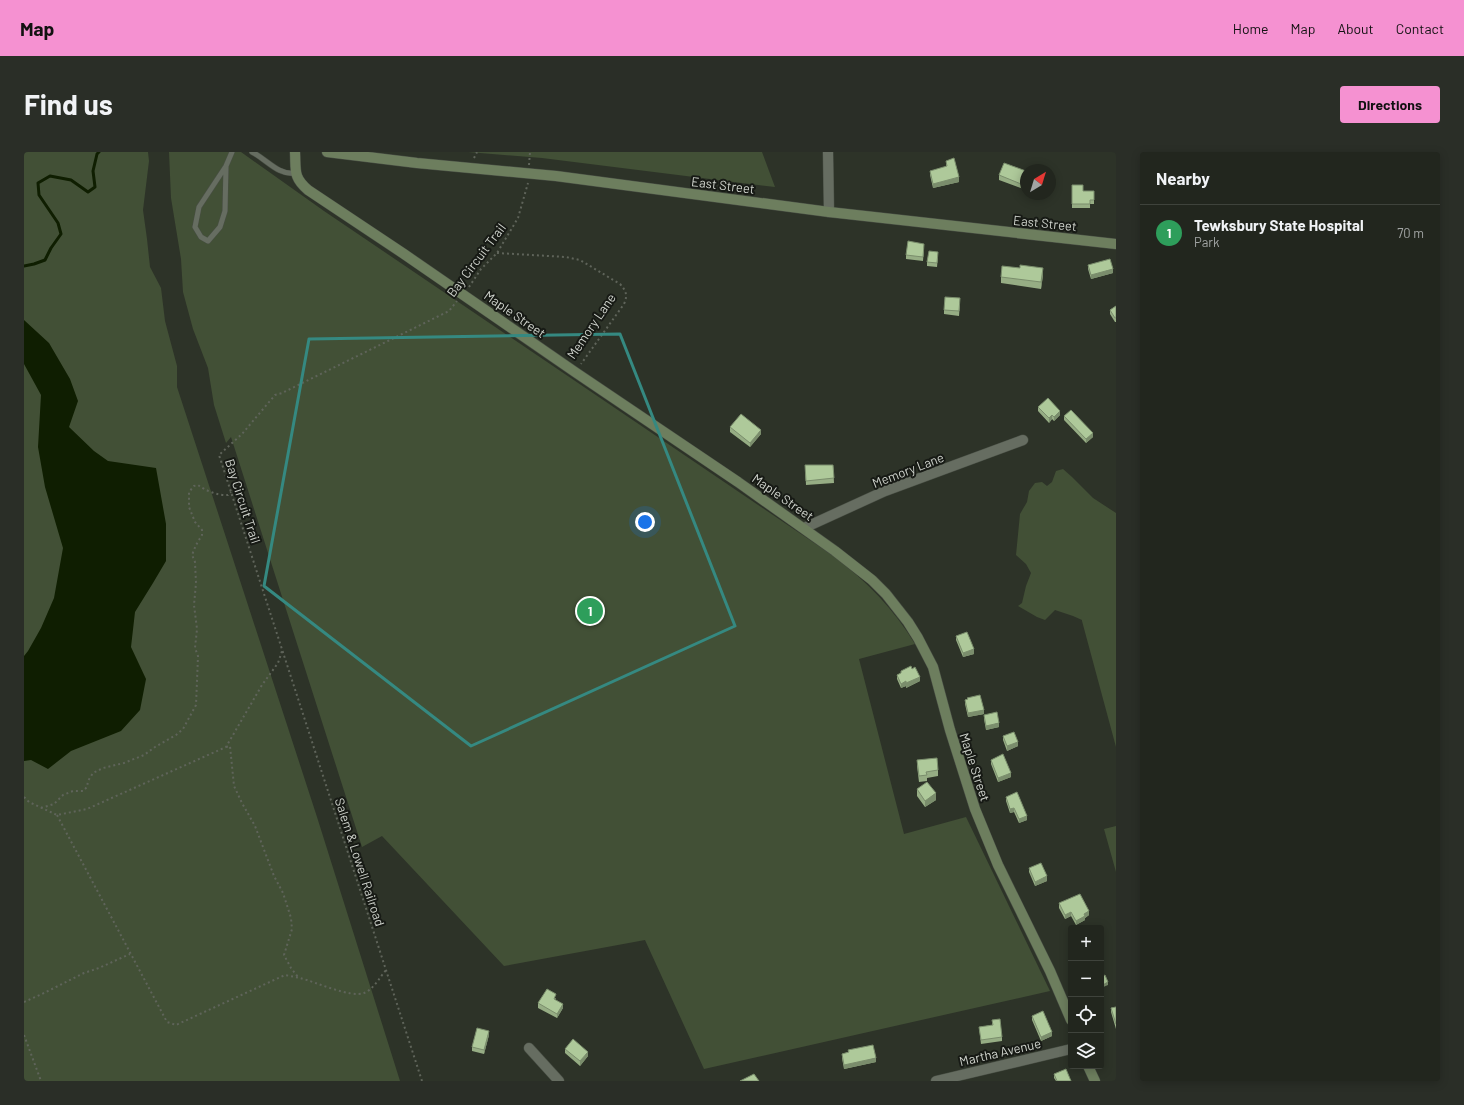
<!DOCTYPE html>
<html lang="en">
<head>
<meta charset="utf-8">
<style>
  :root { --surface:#22261e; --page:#2a2e27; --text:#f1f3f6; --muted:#a2a5a4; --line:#3f433c; --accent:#f591d1 }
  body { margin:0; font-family:Barlow,sans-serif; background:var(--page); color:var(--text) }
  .controls { position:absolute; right:12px; bottom:12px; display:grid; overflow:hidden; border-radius:4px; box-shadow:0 2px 10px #0003 }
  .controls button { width:36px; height:36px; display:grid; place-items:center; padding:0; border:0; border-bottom:1px solid var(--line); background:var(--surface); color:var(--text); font:20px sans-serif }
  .compass { position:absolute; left:996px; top:12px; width:36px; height:36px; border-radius:50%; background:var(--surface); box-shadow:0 2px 10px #0003; rotate:38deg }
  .you { position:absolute; left:621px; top:370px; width:14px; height:14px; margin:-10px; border:3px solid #fff; border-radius:50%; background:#1a73e8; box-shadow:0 0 0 6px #1a73e833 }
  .badge { display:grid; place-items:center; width:26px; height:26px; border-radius:50%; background:var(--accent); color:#fff; font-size:13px; font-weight:700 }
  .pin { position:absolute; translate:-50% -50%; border:2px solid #fff; box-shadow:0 1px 4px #0006 }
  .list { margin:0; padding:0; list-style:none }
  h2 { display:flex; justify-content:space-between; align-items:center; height:52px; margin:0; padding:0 16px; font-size:17px }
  h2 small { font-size:13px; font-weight:400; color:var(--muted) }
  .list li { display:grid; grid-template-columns:26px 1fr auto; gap:12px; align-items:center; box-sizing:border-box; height:56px; padding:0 16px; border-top:1px solid var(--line) }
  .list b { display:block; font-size:15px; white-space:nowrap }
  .list p { margin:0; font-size:13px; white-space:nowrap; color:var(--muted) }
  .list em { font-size:13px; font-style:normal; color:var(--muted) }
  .icon { flex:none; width:22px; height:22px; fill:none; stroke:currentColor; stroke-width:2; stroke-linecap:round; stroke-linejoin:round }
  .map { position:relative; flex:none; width:1092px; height:929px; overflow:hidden; border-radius:4px }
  header { display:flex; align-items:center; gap:24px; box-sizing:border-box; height:56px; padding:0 20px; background:var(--accent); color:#111 }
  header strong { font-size:19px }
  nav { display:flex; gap:22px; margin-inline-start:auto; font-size:14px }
  .intro { display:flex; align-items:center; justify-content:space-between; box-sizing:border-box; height:96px; padding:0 24px }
  h1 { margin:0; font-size:28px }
  .button { padding:10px 18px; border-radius:4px; background:var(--accent); color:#111; font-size:14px; font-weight:700 }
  main { display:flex; gap:24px; padding:0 24px }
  aside { flex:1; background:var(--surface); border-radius:4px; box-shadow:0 2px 10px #0003 }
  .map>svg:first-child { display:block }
  .green { fill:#425036 }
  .water { fill:#0f1e01 }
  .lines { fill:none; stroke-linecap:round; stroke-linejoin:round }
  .stream { stroke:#0f1e01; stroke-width:3 }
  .lane-casing { stroke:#494f45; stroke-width:6 }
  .street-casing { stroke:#494f45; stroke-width:11 }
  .secondary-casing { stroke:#494f45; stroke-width:11 }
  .path { stroke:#5f645a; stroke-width:2; stroke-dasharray:2 3; stroke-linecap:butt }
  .lane { stroke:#666d61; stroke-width:5 }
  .street { stroke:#666d61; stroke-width:10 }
  .secondary { stroke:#6d7e5e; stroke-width:10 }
  .wall { fill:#96ad84 }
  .shaded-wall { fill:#7a8d6c }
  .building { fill:#aec99a; stroke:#7a8d6c }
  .marked { fill:none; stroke:#358981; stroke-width:3; stroke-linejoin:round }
  .labels { text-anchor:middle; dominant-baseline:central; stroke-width:4; stroke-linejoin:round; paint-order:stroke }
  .street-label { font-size:13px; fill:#cfd3cc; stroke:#171a15 }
</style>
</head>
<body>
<header>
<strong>Map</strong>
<nav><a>Home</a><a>Map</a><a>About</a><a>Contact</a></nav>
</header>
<div class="intro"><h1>Find us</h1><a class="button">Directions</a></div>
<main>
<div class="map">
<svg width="1092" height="929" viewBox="0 0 1092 929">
  <rect width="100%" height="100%" fill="#2d3328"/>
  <path class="green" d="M0,0H124L125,9L119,58L123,87L126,115L137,136L141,169L153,214V235L293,665L376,929H0Z
    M145,0H217L300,59L811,405C843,430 870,457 891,492L835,507L880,682L942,665L1026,839L680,917L621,788L480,814L358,684L338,695L207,285L202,291L190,253L184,216L169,177L159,140L157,107L147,46Z
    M444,0H738L751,35L518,6Z
    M1039,317L1048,325L1069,346L1092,361V595L1058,469V468L1049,464L1031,458L1021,468L1013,465L994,454L998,451L1002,434L1007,421L1002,412L992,403L996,362L1003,350L1005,339L1011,331L1018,330L1023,334L1028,330L1032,319Z
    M1092,674V720L1080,677Z"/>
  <path class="water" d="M0,168L25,191L46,227L54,249L45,275L70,299L84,309L132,316L142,372V409L129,431L111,460L107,495L122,527L116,558L97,579L47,599L24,617L7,608L0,609V504L4,499L17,476L30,446L39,396L21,335L14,295L17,243L0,212Z"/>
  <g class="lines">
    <path class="stream" d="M0,114L10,112L21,108L27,96L37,82L34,71L15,43L14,31L26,24L47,28L64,40L71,35L69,19L73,2L75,0"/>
    <g class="lane-casing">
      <path id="lane" d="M228,0C242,7 255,24 271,21
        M202,14L201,59L196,75L184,89L177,85L171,75L175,55L202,14L208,0"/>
    </g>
    <g class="street-casing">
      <path id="street" d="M804,0L805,60
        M780,376L861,339L999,288
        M505,896L535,929
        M912,929L1047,897"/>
    </g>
    <g class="secondary-casing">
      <path id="secondary" d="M271,0C272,19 269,25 284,38L380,102L551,220L714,330L811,399L848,428L862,442L884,470L894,486L909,515L926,578L951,657L974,713L1026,819L1047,868
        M303,0L393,11L532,24L805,60L1092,92
        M1064,914L1071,929"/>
    </g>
    <path class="path" d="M450,6L453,0
      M505,13L506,0
      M473,101L542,105L556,108L596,132C602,139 604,143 600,152L557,212
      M445,135L457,117L473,101L494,66L504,31
      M202,595L206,594L210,634L218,651L231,674L250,724L259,741L267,766L268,777L260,803L267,816L274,825
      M0,645L5,650L33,663L63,657L202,595L238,533L254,511L258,499
      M17,656L30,652L39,643L49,639H59L63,635L64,629L69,621L79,616L100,611L120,603L131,595L152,583L159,577L172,553L174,504L171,496L173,477L170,453L172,431L171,410L168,403L172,393L178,383V378L171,370L165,355V340L170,334L174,333C182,339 195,344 204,343L207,340
      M33,663L143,870L152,873L261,823C266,824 271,825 276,826C292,830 326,846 340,841C349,838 356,825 362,818
      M0,850L18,842L60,821L75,816L106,802
      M0,883L17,929
      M398,929L195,303L218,282L251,243L258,241L425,159L433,149"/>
    <use href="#lane" class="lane"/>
    <use href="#street" class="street"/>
    <use href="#secondary" class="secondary"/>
  </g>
  <path class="wall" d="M922,9L935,30L909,36L906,23V19L922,15Z
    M1002,19V38L975,28V23Z
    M1048,33L1059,39H1070V52H1066V56H1048Z
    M900,96L899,109L882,107V103Z
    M914,104L913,115L903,114V110Z
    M1064,113L1089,121L1067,127L1064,117Z
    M1019,123L1017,137L977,131V125Z
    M936,151L935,164L920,162V158Z
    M1092,154V170H1091L1086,162V158Z
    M1014,255L1036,263L1030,269L1028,267L1025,271L1014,259Z
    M1040,264L1069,285L1062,291L1040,268Z
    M706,275L737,282L726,295L706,280Z
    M781,313H809L810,331L782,333Z
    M932,484L950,502L939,505L932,488Z
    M888,517L896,529L882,536V534L877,536L873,527V523L877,521V519Z
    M943,547L960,562L944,565L941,552V548Z
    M960,563L975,575L962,578L960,567Z
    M979,584L994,594L983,599L979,588Z
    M893,608L914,618V624L903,626V629L895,630L893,614Z
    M967,608L987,625L974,630L967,612Z
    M893,637L912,648L901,655L893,644Z
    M982,645L1003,668L995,671L990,660L986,661L982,649Z
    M1005,716L1023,729L1011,734L1005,720Z
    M1035,751L1065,763L1061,766V768L1052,773L1047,764L1041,767L1035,756Z
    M532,846L531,848L539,856L533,866L514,856V851Z
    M1092,855V877L1087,860V856Z
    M1008,864L1028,884L1017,889L1008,868Z
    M968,868L978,885V889L957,892L955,875L968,873Z
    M465,883L460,902L448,899V895Z
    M541,897L564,904L556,914L541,901Z
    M824,898L852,910L820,917L818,906V902L824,900Z
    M1030,922L1047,929H1032L1030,926Z"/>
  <path class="shaded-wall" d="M935,25V30L909,36V32Z
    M1019,116V123L1017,137V130Z
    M1089,117V121L1067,127V123Z
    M1036,259V263L1030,269V265Z
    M1028,263V267L1025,271V266Z
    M737,278V282L726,295V291Z
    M1069,281V285L1062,291V287Z
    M950,497V502L939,505V501Z
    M896,525V529L882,536V531Z
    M882,529V534L877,536V532Z
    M960,558V562L944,565V561Z
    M975,571V575L962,578V574Z
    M994,590V594L983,599V594Z
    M987,621V625L974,630V626Z
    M912,641V648L901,655V649Z
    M990,656V660L986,661V657Z
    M1003,664V668L995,671V667Z
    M1023,724V729L1011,734V730Z
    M1065,759V763L1061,766V768L1052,773V769L1060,762Z
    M1047,760V764L1041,767V763Z
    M1084,830V833L1077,836V834Z
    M539,852V856L533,866V862Z
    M465,879V883L460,902V898Z
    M1028,880V884L1017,889V885Z
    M564,900V904L556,914V909Z
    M852,906V910L820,917V913Z"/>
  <path class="building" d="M930,6L935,25L909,32L906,19L923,14L922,9Z
    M980,11L1002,19V34L975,23Z
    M1048,33H1059V39H1070V48H1066V52H1048Z
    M884,89L900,92L899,105L882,103Z
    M905,99L914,100L913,111L903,110Z
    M1086,107L1089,117L1067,123L1064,113Z
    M996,113L1019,116L1017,130L977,125L978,114L996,116Z
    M921,145L936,146L935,159L920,158Z
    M1092,154V166H1091L1086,158Z
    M1024,246L1036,259L1030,265L1028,263L1025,266L1014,255Z
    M1047,258L1069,281L1062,287L1040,264Z
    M717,262L737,278L726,291L706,275Z
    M781,313H809L810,326L782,329Z
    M943,480L950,497L939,501L932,484Z
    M887,514L888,517L891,515L896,525L882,531V529L877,532L873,523L877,521V519Z
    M956,543L960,558L944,561L941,548L944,547L943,546Z
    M973,560L975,571L962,574L960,563Z
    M990,580L994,590L983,594L979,584Z
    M979,602L987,621L974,626L967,608Z
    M913,606L914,618L902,620L903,623L895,624L893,608Z
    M903,630L912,641L901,649L893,637Z
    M993,640L1003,664L995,667L990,656L986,657L982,645Z
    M1017,711L1023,724L1011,730L1005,716Z
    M1056,742L1065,759L1060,762L1061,764L1052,769L1047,760L1041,763L1035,751Z
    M1081,823L1084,830L1077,834V825Z
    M523,837L532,842L530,847L539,852L533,862L514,851Z
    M1092,855V872L1087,856Z
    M1019,859L1028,880L1017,885L1008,864Z
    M976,867L978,885L957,888L955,875L969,873L968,868Z
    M453,876L465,879L460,898L448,895Z
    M549,887L564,900L556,909L541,897Z
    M849,893L852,906L820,913L818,902L825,900L824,898Z
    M1042,917L1047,929H1033L1030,922Z
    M730,922L735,929H716Z"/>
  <path class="marked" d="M596,182L711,474L447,594L240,434L285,187Z"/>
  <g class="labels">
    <g class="street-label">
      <text transform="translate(699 33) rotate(7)">East Street</text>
      <text transform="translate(1021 71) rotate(6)">East Street</text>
      <text transform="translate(452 108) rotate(-53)">Bay Circuit Trail</text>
      <text transform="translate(491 162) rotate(35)">Maple Street</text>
      <text transform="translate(567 174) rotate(-56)">Memory Lane</text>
      <text transform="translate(884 318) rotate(-21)">Memory Lane</text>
      <text transform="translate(759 345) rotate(35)">Maple Street</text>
      <text transform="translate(219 349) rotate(72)">Bay Circuit Trail</text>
      <text transform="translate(951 615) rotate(72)">Maple Street</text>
      <text transform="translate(336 710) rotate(72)">Salem &amp; Lowell Railroad</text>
      <text transform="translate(976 900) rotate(-13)">Martha Avenue</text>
    </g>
  </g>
</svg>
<div class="controls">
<button>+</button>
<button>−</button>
<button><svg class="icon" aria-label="locate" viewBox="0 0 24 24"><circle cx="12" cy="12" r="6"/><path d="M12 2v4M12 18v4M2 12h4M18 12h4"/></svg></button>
<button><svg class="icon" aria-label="layers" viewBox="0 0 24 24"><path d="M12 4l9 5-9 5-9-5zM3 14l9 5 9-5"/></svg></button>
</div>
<svg class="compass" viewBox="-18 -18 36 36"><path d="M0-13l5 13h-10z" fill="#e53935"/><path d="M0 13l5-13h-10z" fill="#a2a5a4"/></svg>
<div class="you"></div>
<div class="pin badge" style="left:566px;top:459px;background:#2e9e5b">1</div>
</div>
<aside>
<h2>Nearby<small></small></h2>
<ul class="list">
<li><span class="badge" style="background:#2e9e5b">1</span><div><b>Tewksbury State Hospital</b><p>Park</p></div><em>70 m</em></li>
</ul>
</aside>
</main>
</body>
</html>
